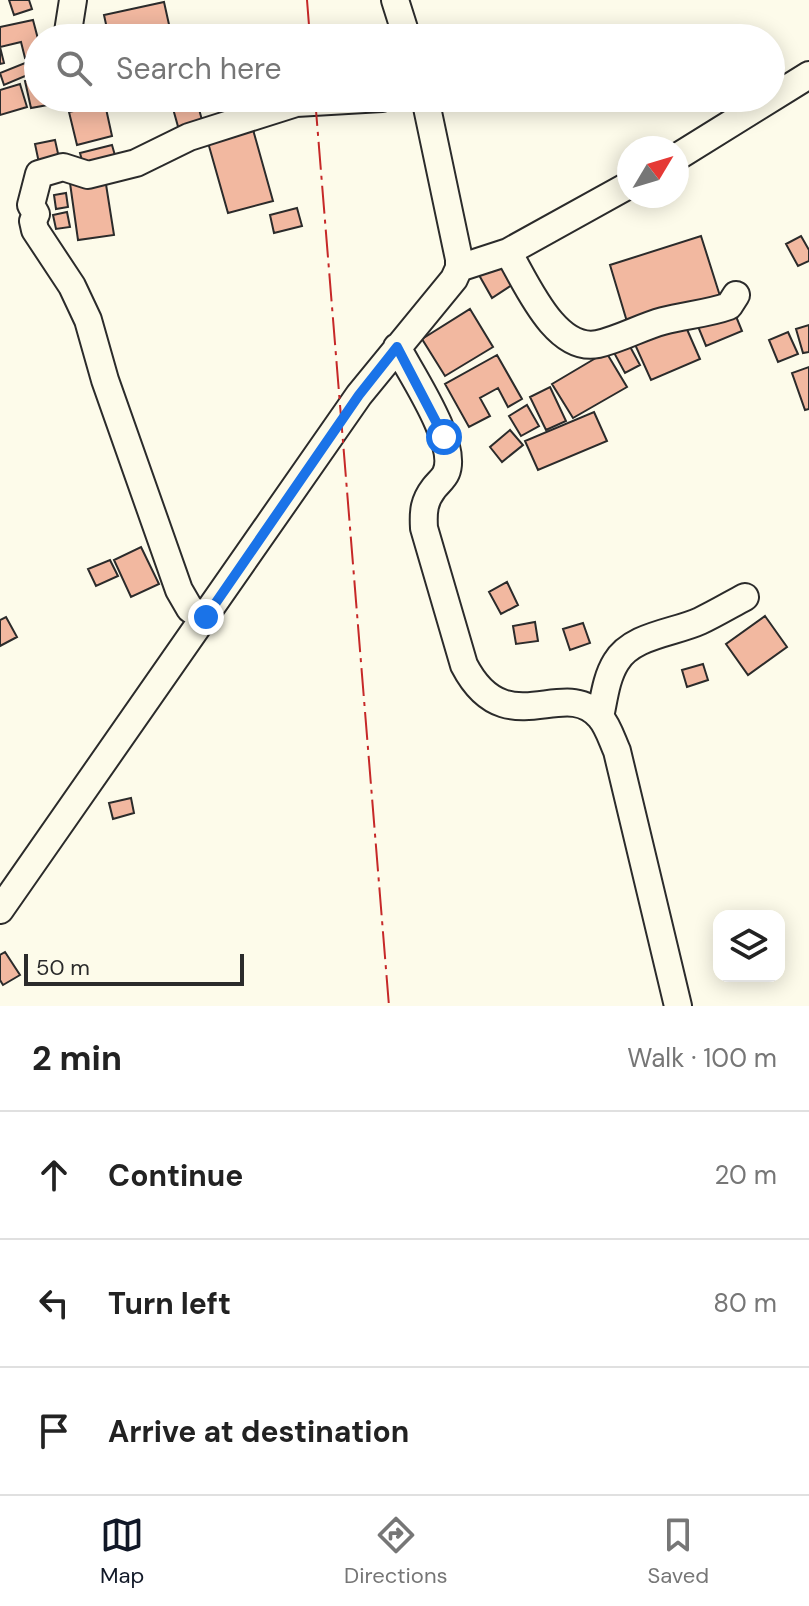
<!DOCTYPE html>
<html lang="en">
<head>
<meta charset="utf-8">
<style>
  :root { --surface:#fff; --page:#f6f6f6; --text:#222; --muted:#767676; --line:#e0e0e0; --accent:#111827 }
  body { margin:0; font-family:"DM Sans",sans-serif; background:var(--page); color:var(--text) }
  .controls { position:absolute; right:24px; bottom:24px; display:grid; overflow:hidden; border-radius:16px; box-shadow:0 4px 20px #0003 }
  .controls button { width:72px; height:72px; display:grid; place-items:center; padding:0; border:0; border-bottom:2px solid var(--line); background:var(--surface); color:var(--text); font:40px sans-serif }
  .compass { position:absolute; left:617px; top:136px; width:72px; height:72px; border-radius:50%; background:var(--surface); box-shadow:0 4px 20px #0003; rotate:52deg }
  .scale { position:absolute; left:24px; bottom:20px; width:220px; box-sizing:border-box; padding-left:8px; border:4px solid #2b2b2b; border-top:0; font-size:22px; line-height:28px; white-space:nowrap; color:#2b2b2b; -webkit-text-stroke:6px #fdfbea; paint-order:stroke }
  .stop { position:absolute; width:24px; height:24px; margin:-18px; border:6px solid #1a73e8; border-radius:50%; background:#fff }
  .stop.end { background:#1a73e8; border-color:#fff; box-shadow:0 2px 8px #0008 }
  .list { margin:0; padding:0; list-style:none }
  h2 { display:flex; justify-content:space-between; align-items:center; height:104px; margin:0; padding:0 32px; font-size:34px }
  h2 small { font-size:26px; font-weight:400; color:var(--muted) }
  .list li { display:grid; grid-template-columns:52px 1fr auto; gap:24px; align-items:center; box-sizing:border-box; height:128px; padding:0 32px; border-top:2px solid var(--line) }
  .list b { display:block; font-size:30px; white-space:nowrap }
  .list em { font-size:26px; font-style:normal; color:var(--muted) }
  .icon { flex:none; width:44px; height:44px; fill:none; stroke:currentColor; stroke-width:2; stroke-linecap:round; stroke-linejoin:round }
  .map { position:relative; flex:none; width:809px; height:1006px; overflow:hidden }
  .search { position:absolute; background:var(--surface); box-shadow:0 4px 20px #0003; left:24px; right:24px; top:24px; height:88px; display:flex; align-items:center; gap:20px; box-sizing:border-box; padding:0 28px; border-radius:44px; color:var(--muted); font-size:30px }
  .sheet { height:488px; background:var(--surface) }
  nav { display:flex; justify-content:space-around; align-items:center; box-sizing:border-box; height:112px; border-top:2px solid var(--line); background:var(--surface); font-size:22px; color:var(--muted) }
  nav a { display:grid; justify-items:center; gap:4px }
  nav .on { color:var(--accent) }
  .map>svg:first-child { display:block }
  .building { fill:#f2b8a0; stroke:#2b2b2b; stroke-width:2 }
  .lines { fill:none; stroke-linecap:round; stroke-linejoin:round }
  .street-casing { stroke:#2b2b2b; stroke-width:30 }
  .street { stroke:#fdfbea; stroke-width:26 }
  .power { stroke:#c62828; stroke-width:2; stroke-dasharray:28 6 4 6; stroke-linecap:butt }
  .route { stroke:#1a73e8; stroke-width:10 }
</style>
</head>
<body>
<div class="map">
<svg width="809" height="1006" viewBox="0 0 809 1006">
  <rect width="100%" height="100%" fill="#fdfbea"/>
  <path class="building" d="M9,0H29L32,9L14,15Z
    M164,2L172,38H109L104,15Z
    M33,20L38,39V55L25,58L21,42L0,47L4,63L0,64V27Z
    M25,63L30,74L4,85L0,73Z
    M38,79V98H58L59,103L31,108L25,81Z
    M20,84L27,107L0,115V90Z
    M170,98H239L243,113L223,118L219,104L199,109L203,124L179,130Z
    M105,104L112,136L77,145L69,112Z
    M252,126L273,201L228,213L207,139Z
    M55,140L59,158L39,163L35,144Z
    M112,145L116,159L84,168L80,153Z
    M105,178L114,235L78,240L70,183Z
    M66,193L68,207L56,209L54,195Z
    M297,208L302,226L274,233L270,215Z
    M67,212L70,227L56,229L53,215Z
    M701,236L720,296L628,325L610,265Z
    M801,236L809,250V261L798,266L786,244Z
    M499,263L512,285L492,298L479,275Z
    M470,309L493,347L445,376L422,339Z
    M733,309L742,331L706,346L697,324Z
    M682,318L700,359L651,380L633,340Z
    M809,325V352L803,353L796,329Z
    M788,332L798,354L778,362L769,340Z
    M627,341L640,365L625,373L612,349Z
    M606,352L627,387L573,418L552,384Z
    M497,355L522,399L508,407L498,388L480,398L490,416L469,427L445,384Z
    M809,367V409L805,410L792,373Z
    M550,387L566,421L546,430L530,397Z
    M527,405L539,426L521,436L509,416Z
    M594,412L607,441L538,470L525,441Z
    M510,430L523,445L502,462L490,447Z
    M141,547L159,584L131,597L114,560Z
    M110,560L118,576L96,586L88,569Z
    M507,582L518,605L501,614L489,592Z
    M765,616L787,647L748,675L726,644Z
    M6,617L17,637L0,646V620Z
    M535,622L538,641L516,644L513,626Z
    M583,623L590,643L570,650L563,629Z
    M703,664L708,680L687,687L682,670Z
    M131,798L134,813L113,819L109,803Z
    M5,952L20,975L3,985L0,980V955Z"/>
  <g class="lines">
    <g class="street-casing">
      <path id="street" d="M395,0L407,38
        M67,38L73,0
        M677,157L809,75
        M508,252C526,282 555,353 598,344C620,339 641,327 663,321C685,315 707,314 729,306L736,295
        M459,268L508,252L629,185
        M397,347C411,374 459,444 446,473C444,478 438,483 434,488C424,501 423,511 424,528L464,665C506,746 564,675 600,717C608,726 612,740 617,751L678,1006
        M206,617L190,609L179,590L105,380L88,320L72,286L35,230L33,221L36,214L31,205L39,174L63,167L88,175L136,163L189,137L296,103L382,98
        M600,717C604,699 606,678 616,662C632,635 674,633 700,621C715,614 730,605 745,597
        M0,910L359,395L454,279L459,268V259L425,98"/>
    </g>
    <use href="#street" class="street"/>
    <path class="power" d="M307,0L310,38
      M315,98L389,1006"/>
  </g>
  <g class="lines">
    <path class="route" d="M206,617L359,395L397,347L444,437"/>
  </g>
</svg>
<div class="controls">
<button><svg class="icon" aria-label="layers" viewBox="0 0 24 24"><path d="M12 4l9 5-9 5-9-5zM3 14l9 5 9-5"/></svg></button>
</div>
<svg class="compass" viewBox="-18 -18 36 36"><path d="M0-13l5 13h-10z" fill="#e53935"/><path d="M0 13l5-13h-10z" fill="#767676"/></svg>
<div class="scale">50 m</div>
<div class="stop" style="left:444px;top:437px"></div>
<div class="stop end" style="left:206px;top:617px"></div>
<div class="search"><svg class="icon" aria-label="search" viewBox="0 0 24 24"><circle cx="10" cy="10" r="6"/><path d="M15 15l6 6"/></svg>Search here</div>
</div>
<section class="sheet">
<h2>2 min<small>Walk · 100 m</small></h2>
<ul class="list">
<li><svg class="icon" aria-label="ahead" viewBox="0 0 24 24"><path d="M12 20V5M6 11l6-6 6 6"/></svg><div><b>Continue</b></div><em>20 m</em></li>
<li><svg class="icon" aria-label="left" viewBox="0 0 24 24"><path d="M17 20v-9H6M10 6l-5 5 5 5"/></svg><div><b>Turn left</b></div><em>80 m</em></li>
<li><svg class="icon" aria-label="arrive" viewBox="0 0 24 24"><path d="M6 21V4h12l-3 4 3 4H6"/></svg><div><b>Arrive at destination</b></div></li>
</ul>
</section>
<nav>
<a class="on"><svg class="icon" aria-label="map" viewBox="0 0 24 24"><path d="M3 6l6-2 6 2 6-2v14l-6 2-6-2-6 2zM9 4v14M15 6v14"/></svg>Map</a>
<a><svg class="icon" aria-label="directions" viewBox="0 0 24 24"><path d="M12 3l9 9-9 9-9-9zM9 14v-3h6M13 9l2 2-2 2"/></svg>Directions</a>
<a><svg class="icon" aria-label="saved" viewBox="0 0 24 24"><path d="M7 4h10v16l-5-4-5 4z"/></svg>Saved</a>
</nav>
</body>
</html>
